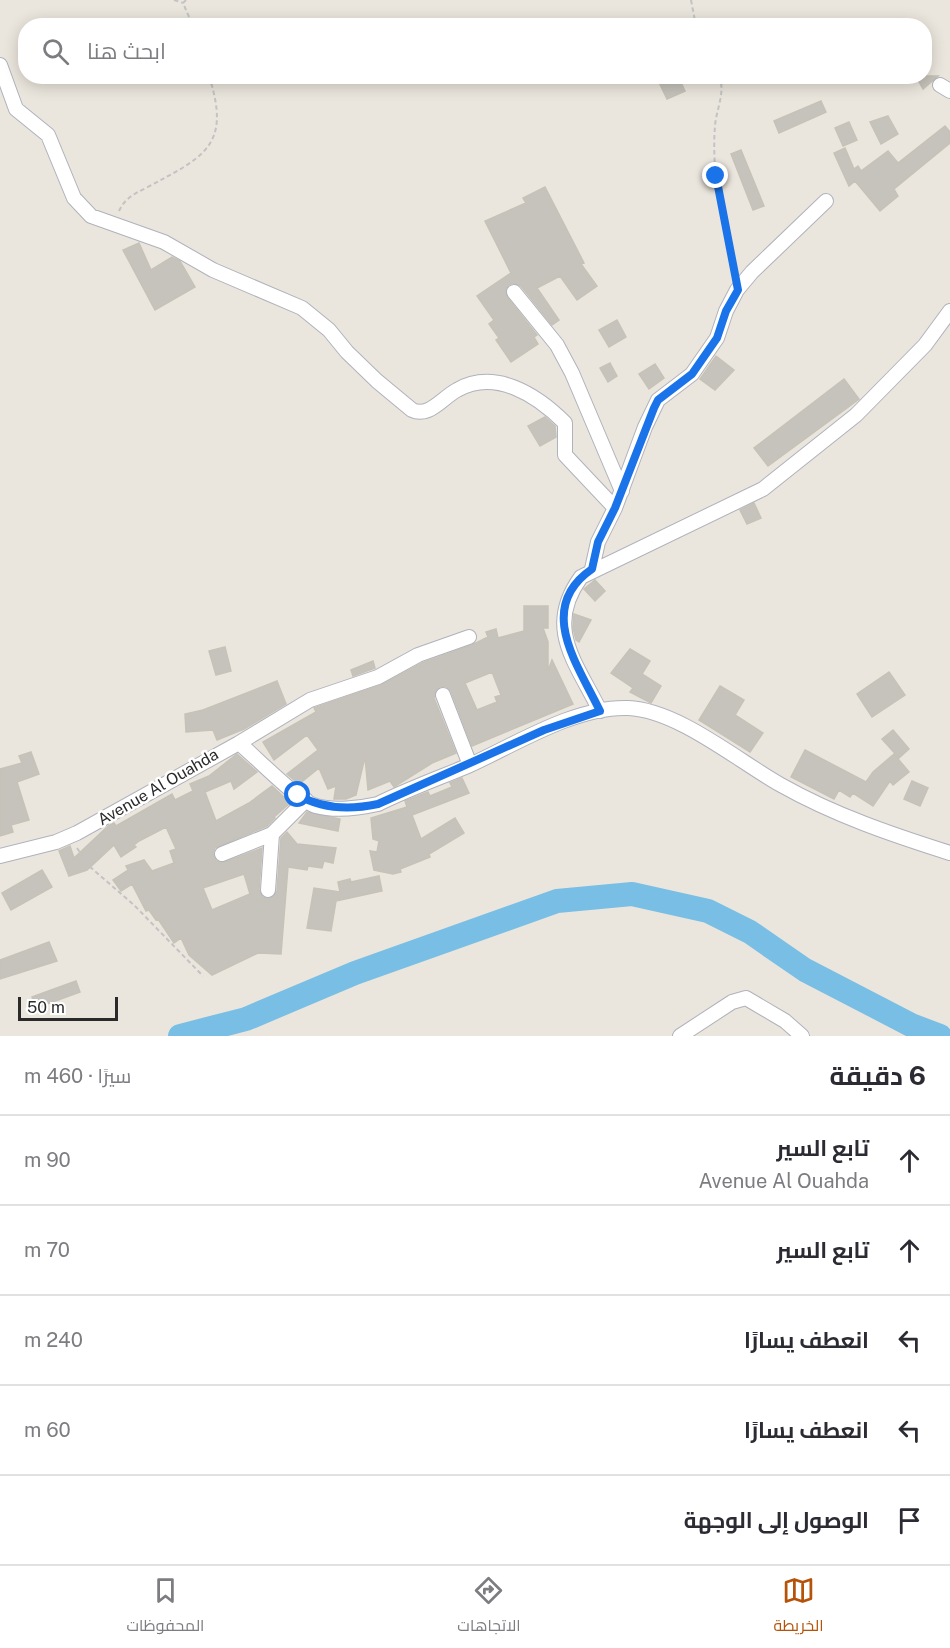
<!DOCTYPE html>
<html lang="ar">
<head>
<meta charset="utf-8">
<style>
  :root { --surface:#fff; --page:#f7f7f7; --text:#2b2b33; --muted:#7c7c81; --line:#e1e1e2; --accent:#b45309 }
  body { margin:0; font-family:"Public Sans",Cairo,sans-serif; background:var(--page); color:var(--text); direction:rtl }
  .scale { position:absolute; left:18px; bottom:15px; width:100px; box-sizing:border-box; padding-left:6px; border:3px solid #2a2a2a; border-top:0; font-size:16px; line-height:21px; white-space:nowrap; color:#2a2a2a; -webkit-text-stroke:4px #fff; paint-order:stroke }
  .stop { position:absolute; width:18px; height:18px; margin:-14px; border:4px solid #1a73e8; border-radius:50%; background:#fff }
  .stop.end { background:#1a73e8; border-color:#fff; box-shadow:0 2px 6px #0008 }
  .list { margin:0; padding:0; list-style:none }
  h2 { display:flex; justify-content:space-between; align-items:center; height:78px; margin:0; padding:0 24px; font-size:26px }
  h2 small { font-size:20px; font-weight:400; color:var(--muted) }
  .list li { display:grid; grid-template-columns:39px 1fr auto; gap:18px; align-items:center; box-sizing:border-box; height:90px; padding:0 24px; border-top:2px solid var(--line) }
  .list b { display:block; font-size:22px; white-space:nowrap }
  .list p { margin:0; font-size:20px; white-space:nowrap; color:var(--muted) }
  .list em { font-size:20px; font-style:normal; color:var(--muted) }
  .icon { flex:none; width:33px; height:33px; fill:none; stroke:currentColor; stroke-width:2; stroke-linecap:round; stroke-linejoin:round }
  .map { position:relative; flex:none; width:950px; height:1036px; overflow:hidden; direction:ltr }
  .search { position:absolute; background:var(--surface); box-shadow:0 3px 15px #0003; left:18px; right:18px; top:18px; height:66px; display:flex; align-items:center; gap:15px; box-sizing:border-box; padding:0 21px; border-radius:24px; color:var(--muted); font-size:22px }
  .sheet { height:528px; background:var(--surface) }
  nav { display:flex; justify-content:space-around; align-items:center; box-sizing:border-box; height:84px; border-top:2px solid var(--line); background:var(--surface); font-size:16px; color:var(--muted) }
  nav a { display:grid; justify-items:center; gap:3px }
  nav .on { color:var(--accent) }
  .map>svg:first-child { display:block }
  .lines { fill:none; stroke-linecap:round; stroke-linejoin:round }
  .river { stroke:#79bee4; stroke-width:24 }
  .building { fill:#c6c3bc; stroke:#c6c2b7; stroke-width:1.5; fill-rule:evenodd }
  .street-casing { stroke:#b0b2bc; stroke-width:16 }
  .path { stroke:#c3c3c3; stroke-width:2; stroke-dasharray:4.5 3; stroke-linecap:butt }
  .street { stroke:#fff; stroke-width:14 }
  .route { stroke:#1a73e8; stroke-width:8 }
  .labels { text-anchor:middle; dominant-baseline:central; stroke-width:5; stroke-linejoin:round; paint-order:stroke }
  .street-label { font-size:16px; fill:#2a2a2a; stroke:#fff }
</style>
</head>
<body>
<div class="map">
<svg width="950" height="1036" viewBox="0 0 950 1036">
  <rect width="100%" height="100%" fill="#ebe6dd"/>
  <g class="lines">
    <path class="river" d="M180,1036L246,1019L355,973L557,901L632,894L708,911L750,932L805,970L911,1025L940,1036"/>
  </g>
  <path class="building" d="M656,76H678L685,91L667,99Z
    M916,76H938L923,89Z
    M821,101L826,112L779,133L774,121Z
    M888,116L898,134L881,144L870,122Z
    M849,122L857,140L843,146L835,128Z
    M945,126L950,132V143L894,189L898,196L880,211L855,181L849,186L834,153L845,148L854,169L858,166L861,171L888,151L898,163Z
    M741,150L764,206L753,210L731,154Z
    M545,187L584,263L581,264L597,286L577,300L560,276L537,288L559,320L552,325L521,286L513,283L508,285L507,297L537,335L534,337L538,344L511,362L496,340L499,338L489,324L494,320L477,296L511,273L485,221L526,203L523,198Z
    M139,243L151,270L172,257L180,261L195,287L155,310L123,250Z
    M617,320L626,337L609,347L599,330Z
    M716,356L734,370L715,390L700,379Z
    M610,363L617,376L608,382L600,368Z
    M655,364L664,378L649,389L639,374Z
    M844,379L859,399L768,466L754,448Z
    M545,417L555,426L556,437L540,446L528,426Z
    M754,503L761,518L747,524L740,510Z
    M595,580L605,591L595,601L584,589Z
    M524,606H548V628H543L548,642V671L552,660L573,704L472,746L451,691L445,686L439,687L434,698L456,753L432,763L394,787L390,781L368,790L365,757L356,795L346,799H334L336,786L328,789L319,768L299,784L287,774L318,750L307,735L274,760L263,742L316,712L314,708L381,685L422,663L472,645L488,637L486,632L496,629L498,638L524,631ZM492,672L501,695L495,697L497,702L477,710L465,683Z
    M574,614L591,620L579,642L576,640L573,628Z
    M225,647L231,671L216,675L209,651Z
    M630,649L650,661L642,674L661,686L651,703L630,692L633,688L611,673Z
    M373,661L375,668L353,676L351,670Z
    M889,672L905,695L872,717L857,694Z
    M277,681L286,704L244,729L217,740L213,730L186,732L185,714L203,710Z
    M720,686L744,700L735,715L763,733L750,752L699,720Z
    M893,730L909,749L899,758L882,739Z
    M805,750L866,782L873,772L894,754L909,772L893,785L890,781L873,806L853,793L850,797L839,790L834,799L791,777Z
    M31,752L39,774L17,782L29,820L11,825L13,832L0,836V769L22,763L19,756Z
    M237,754L257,772L234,789L231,781L205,792L216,821L249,803L272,786L290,803L274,817L275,818L267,826L215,848L213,853L216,861L225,862L262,848L259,890L263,897L268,899L277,891L281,838L287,832L297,844L336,848L333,863L324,861L322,868L308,866L307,870L288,867L281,954L258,953L212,975L189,955L181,938L174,943L158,919L156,920L149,910L146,911L132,884L121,891L113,880L128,870L126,866L144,860L152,871L174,863L170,851L176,849L166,827L139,841L134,845L136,847L121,857L114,845L87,870L69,876L59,851L70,846L74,858L108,826L114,823L116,826L172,794L175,800L193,791L190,784L209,776ZM244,874L250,894L212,910L203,888Z
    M462,778L469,793L412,815L421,839L455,818L464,833L429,854L430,857L400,869L401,872L393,874L374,870L370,851L377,852L379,841L373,839L371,818L407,807L405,801L428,792L430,796L452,787L450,783Z
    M912,781L928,788L920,806L904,799Z
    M307,812L340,819L338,831L299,823Z
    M42,870L52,887L11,910L2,893Z
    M379,876L382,891L336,901L331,931L307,928L314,888L340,892L338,882L350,879L351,882Z
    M49,942L57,961L0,979V960Z
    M76,981L80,992L36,1008L32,997Z"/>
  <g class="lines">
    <g class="street-casing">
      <path id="street" d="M0,65L16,109L48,135L74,198L91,216L164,242L213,270L302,308L329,330L347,352L377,381L412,410C429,418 442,398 457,390C495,368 537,395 565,423V455L615,508
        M940,85L950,91
        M514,292L557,345L572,373L622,491
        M592,569L598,542L615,508L645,427L658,400L692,374L717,338L726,311L737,290L752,272L826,201
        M443,695L470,765
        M600,711C576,662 544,628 581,577L763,489L856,415L925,345L950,311
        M239,743L310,700L378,677L418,655L469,637
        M222,854L272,834L306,800
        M0,856L56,842L77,833L239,743C257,758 297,800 316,806C334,811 360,808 378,804C408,789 439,778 470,765C516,744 576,706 628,708C678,710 738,761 781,785C834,815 893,835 950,853
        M268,890L272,834
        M680,1036L732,1002L746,998L785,1021L802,1036"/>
    </g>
    <path class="path" d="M174,0L183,3
      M186,0L183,3L193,26
      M691,0L696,26
      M719,76C726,92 716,110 715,126C711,175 723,225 734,273
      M119,211C125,198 134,194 146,188C203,157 232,147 209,76
      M77,848L89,866L134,905L203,976"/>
    <use href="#street" class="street"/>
  </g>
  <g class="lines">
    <path class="route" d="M298,795C322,809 350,810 378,804L544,730L600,711C578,665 535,608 592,569L598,542L615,508L654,408L658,400L692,374L717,338L726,311L738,290L716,176"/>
  </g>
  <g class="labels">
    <g class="street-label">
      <text transform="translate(158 787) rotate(-30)">Avenue Al Ouahda</text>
    </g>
  </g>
</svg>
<div class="scale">50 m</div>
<div class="stop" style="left:298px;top:795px"></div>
<div class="stop end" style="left:716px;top:176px"></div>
<div class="search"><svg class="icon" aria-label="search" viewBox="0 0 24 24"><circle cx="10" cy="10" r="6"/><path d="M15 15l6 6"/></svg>ابحث هنا</div>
</div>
<section class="sheet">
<h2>6 دقيقة<small>سيرًا · 460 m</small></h2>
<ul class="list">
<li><svg class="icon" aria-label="ahead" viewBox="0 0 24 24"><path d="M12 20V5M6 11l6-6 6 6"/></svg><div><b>تابع السير</b><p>Avenue Al Ouahda</p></div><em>90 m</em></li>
<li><svg class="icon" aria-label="ahead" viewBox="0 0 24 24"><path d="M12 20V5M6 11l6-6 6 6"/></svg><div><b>تابع السير</b></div><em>70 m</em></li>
<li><svg class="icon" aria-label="left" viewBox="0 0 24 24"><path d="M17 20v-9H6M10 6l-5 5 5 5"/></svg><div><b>انعطف يسارًا</b></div><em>240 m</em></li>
<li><svg class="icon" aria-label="left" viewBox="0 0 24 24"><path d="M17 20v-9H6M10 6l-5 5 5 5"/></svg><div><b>انعطف يسارًا</b></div><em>60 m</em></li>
<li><svg class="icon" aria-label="arrive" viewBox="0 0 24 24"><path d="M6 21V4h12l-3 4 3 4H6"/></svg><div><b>الوصول إلى الوجهة</b></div></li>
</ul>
</section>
<nav>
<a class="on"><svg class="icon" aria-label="map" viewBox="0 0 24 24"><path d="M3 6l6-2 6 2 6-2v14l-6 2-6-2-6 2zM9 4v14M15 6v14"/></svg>الخريطة</a>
<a><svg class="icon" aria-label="directions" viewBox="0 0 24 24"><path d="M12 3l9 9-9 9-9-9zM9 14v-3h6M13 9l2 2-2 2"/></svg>الاتجاهات</a>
<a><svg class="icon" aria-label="saved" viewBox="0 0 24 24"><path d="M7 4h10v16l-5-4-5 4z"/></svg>المحفوظات</a>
</nav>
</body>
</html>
